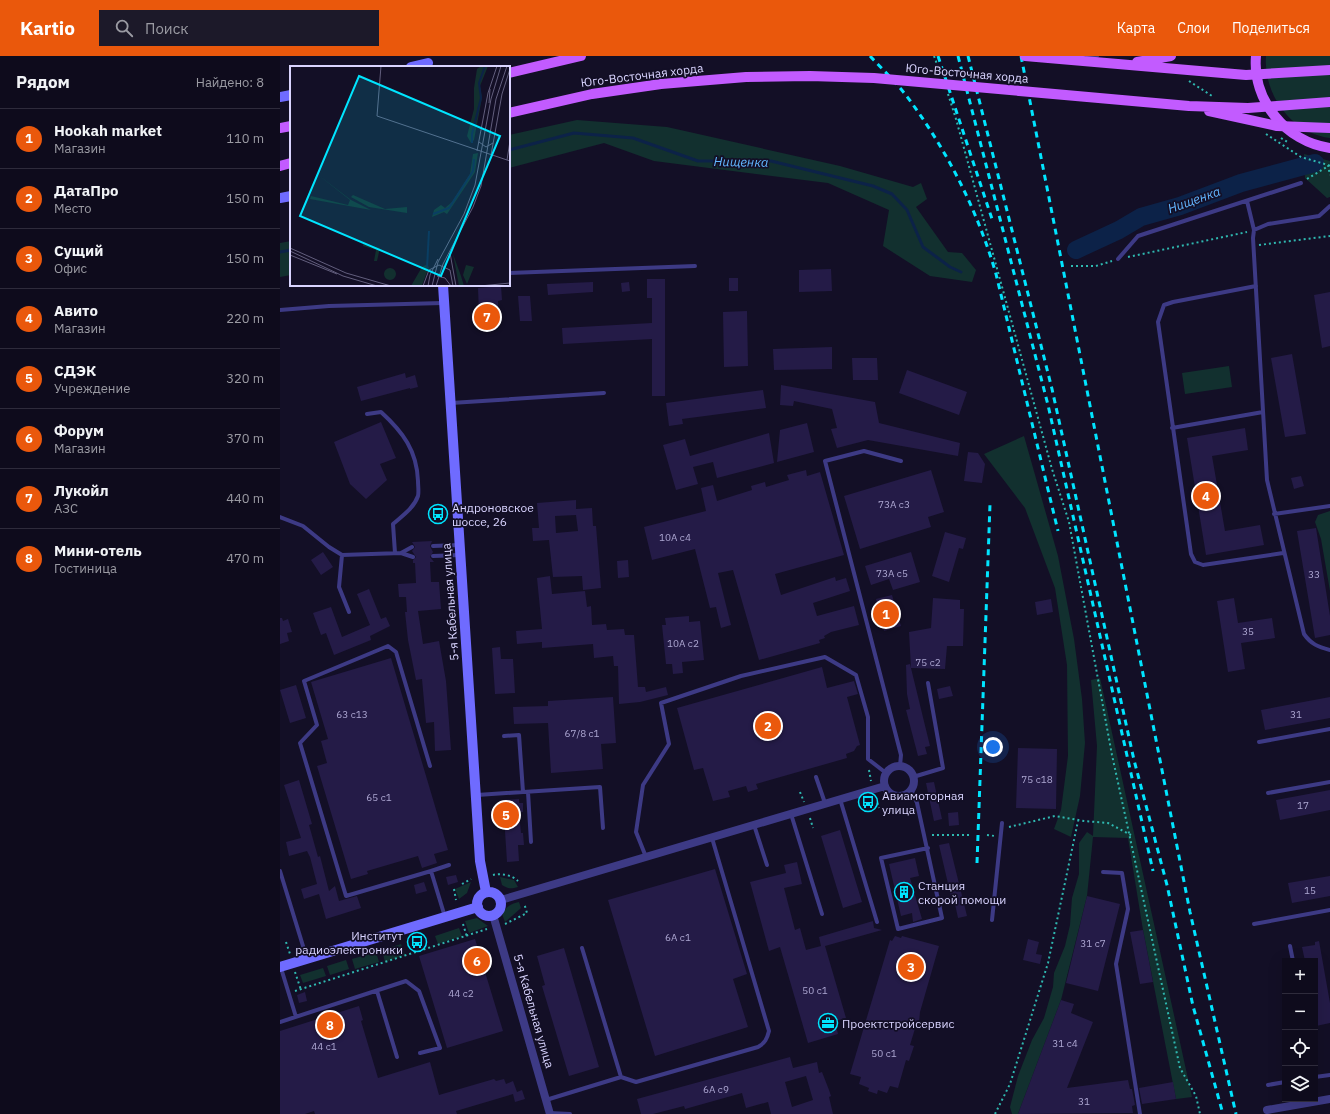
<!DOCTYPE html>
<html lang="ru">
<head>
<meta charset="utf-8">
<style>
  :root { --surface:#0e0b1c; --page:#1c1929; --text:#f1f3f6; --muted:#9b9ba3; --line:#2e2b3b; --accent:#ea580c }
  body { margin:0; font-family:"IBM Plex Sans",sans-serif; background:var(--page); color:var(--text) }
  .controls { position:absolute; right:12px; bottom:12px; display:grid; overflow:hidden; border-radius:0px; box-shadow:0 4px 16px #0002 }
  .controls button { width:36px; height:36px; display:grid; place-items:center; padding:0; border:0; border-bottom:1px solid var(--line); background:var(--surface); color:var(--text); font:20px sans-serif }
  .you { position:absolute; left:713px; top:691px; width:14px; height:14px; margin:-10px; border:3px solid #fff; border-radius:50%; background:#1a73e8; box-shadow:0 0 0 6px #1a73e833 }
  .badge { display:grid; place-items:center; width:26px; height:26px; border-radius:50%; background:var(--accent); color:#fff; font-size:13px; font-weight:700 }
  .pin { position:absolute; translate:-50% -50%; border:2px solid #fff; box-shadow:0 1px 4px #0006 }
  .list { margin:0; padding:0; list-style:none }
  h2 { display:flex; justify-content:space-between; align-items:center; height:52px; margin:0; padding:0 16px; font-size:17px }
  h2 small { font-size:13px; font-weight:400; color:var(--muted) }
  .list li { display:grid; grid-template-columns:26px 1fr auto; gap:12px; align-items:center; box-sizing:border-box; height:60px; padding:0 16px; border-top:1px solid var(--line) }
  .list b { display:block; font-size:15px; white-space:nowrap }
  .list p { margin:0; font-size:13px; white-space:nowrap; color:var(--muted) }
  .list em { font-size:13px; font-style:normal; color:var(--muted) }
  .icon { flex:none; width:22px; height:22px; fill:none; stroke:currentColor; stroke-width:2; stroke-linecap:round; stroke-linejoin:round }
  .map { position:relative; flex:none; width:1050px; height:1058px; overflow:hidden }
  header { display:flex; align-items:center; gap:24px; box-sizing:border-box; height:56px; padding:0 20px; background:var(--accent); color:#fff }
  header strong { font-size:19px }
  nav { display:flex; gap:22px; margin-inline-start:auto; font-size:14px }
  .search { width:280px; height:36px; background:var(--page); display:flex; align-items:center; gap:10px; box-sizing:border-box; padding:0 14px; border-radius:0px; color:var(--muted); font-size:15px }
  main { display:flex }
  aside { flex:1; background:var(--surface) }
  .map>svg:first-child { display:block }
  .green { fill:#12302f }
  .lines { fill:none; stroke-linecap:round; stroke-linejoin:round }
  .stream { stroke:#0c2248; stroke-width:3 }
  .river { stroke:#0c2248; stroke-width:18 }
  .building { fill:#241b47; fill-rule:evenodd }
  .path { stroke:#2fb8b0; stroke-width:2; stroke-dasharray:2 3; stroke-linecap:butt }
  .lane { stroke:#3d3a85; stroke-width:4 }
  .street { stroke:#3d3a85; stroke-width:8 }
  .secondary { stroke:#6f6bff; stroke-width:10 }
  .primary { stroke:#c25bff; stroke-width:10 }
  .rail { stroke:#00e5ff; stroke-width:3; stroke-dasharray:6 5; stroke-linecap:butt }
  .primary-bridge { stroke:#c25bff; stroke-width:10 }
  .labels { text-anchor:middle; dominant-baseline:central; stroke-width:3.5; stroke-linejoin:round; paint-order:stroke }
  .number-label { font-size:10px; fill:#aca6d1 }
  .street-label { font-size:12px; fill:#d9d4ff; stroke:#130f26 }
  .poi-label { font-size:12px; fill:#d9d4ff; stroke:#130f26; text-anchor:start }
  .water-label { font-size:13px; font-style:italic; fill:#62b6ff; stroke:#130f26 }
  .inset-river { fill:none; stroke:#0c2248; stroke-width:2 }
  .inset-road { fill:none; stroke:#625e7d; stroke-width:1 }
  .view { fill:#00e5ff; fill-opacity:0.15; stroke:#00e5ff; stroke-width:2 }
  .inset-edge { fill:none; stroke:#d9d4ff; stroke-width:2 }
</style>
</head>
<body>
<header>
<strong>Kartio</strong>
<div class="search"><svg class="icon" aria-label="search" viewBox="0 0 24 24"><circle cx="10" cy="10" r="6"/><path d="M15 15l6 6"/></svg>Поиск</div>
<nav><a>Карта</a><a>Слои</a><a>Поделиться</a></nav>
</header>
<main>
<aside>
<h2>Рядом<small>Найдено: 8</small></h2>
<ul class="list">
<li><span class="badge">1</span><div><b>Hookah market</b><p>Магазин</p></div><em>110 m</em></li>
<li><span class="badge">2</span><div><b>ДатаПро</b><p>Место</p></div><em>150 m</em></li>
<li><span class="badge">3</span><div><b>Сущий</b><p>Офис</p></div><em>150 m</em></li>
<li><span class="badge">4</span><div><b>Авито</b><p>Магазин</p></div><em>220 m</em></li>
<li><span class="badge">5</span><div><b>СДЭК</b><p>Учреждение</p></div><em>320 m</em></li>
<li><span class="badge">6</span><div><b>Форум</b><p>Магазин</p></div><em>370 m</em></li>
<li><span class="badge">7</span><div><b>Лукойл</b><p>АЗС</p></div><em>440 m</em></li>
<li><span class="badge">8</span><div><b>Мини-отель</b><p>Гостиница</p></div><em>470 m</em></li>
</ul>
</aside>
<div class="map">
<svg width="1050" height="1058" viewBox="0 0 1050 1058">
  <rect width="100%" height="100%" fill="#130f26"/>
  <path class="green" d="M986,0H1050V82C1011,77 983,38 986,0Z
    M297,64L387,71L560,110L633,131L641,127L647,143L636,151L668,196L682,197L696,214L692,226L650,220L603,190L609,154L548,127L374,105L324,87L229,112V79Z
    M1024,98L1050,105V141L1047,142L1025,122Z
    M11,185V219L0,221V187Z
    M949,310L952,331L905,338L902,317Z
    M744,380L778,500L794,583L802,643L805,687L800,740L791,781L774,773L781,754L788,700L787,609L775,532L745,452L704,398Z
    M1050,455V535L1041,483L1035,466L1038,459Z
    M820,622L912,1041L896,1043L863,874L848,782L813,781L807,840L781,944L738,1058H732L730,1051L738,1020L752,984L764,962L773,931L774,917L785,890L790,869L792,842L799,818V787L807,776L813,780L817,690L811,624Z
    M220,821L234,824L238,831C231,833 228,833 222,829Z
    M191,826L187,837L179,843L175,833Z
    M239,846L241,852L225,866L222,858C226,850 231,848 239,846Z
    M197,862L208,870L189,877L185,865Z
    M179,872L182,880L158,888L155,880Z
    M121,888L125,899L105,906L102,894Z
    M96,896L99,906L75,913L72,903Z
    M66,904L69,913L50,919L47,910Z
    M43,912L46,920L23,927L20,919Z"/>
  <g class="lines">
    <path class="stream" d="M229,94L294,77L353,82L418,105H491L593,130L612,138L627,154L643,191L670,211L681,216
      M0,196L11,194"/>
    <path class="river" d="M796,194L839,174L861,161L900,150L961,127L1035,107"/>
  </g>
  <path class="building" d="M551,213L552,235L519,236V214Z
    M449,222H458V235H449Z
    M367,223H385V340H372V283L283,288L282,272L372,267V242H367Z
    M313,226V236L268,239L267,228Z
    M349,226L350,235L342,236L341,227Z
    M221,230L222,244L218,245L219,267L197,268L196,258L199,257L198,232Z
    M1050,236V290L1042,292L1034,239Z
    M238,240H250L252,265H240Z
    M467,255L468,310L444,311L443,256Z
    M552,291V313L494,314L493,293Z
    M1012,298L1026,378L1005,381L991,302Z
    M572,302H597L598,324H573Z
    M627,314L687,336L679,359L619,337Z
    M125,317L126,322L135,319L138,331L130,333V332L81,345L77,331Z
    M501,329L595,346L599,367L680,387L678,400L588,384L557,392L551,373L557,372L552,353L514,345L513,350L500,349Z
    M483,334L486,352L402,363L403,368L389,370L386,347Z
    M101,366L116,402L100,408L107,424L86,443L70,428L54,386Z
    M527,367L534,396L497,406L500,374Z
    M965,372L968,394L932,400L945,475L980,469L984,489L926,499L907,382Z
    M489,377L494,407L437,422L433,406L413,411L418,428L396,434L383,389L405,383L410,400Z
    M688,396L698,397L705,408L702,427L684,425Z
    M526,414L527,420L540,416L564,499L495,518L501,539L555,521L556,525L566,522L570,535L533,547L537,560L574,550L579,569L551,576L544,580L545,582L539,584L540,587L479,604L453,514L438,517L451,569L441,572L436,551L430,552L415,493L372,504L364,471L426,455L421,432L433,429L437,445L472,434L471,430L485,426L486,431L509,424L507,419Z
    M651,414L664,456L648,461L651,471L580,493L564,440Z
    M1021,420L1024,430L1014,433L1011,422Z
    M296,444V453L312,452L313,470H316L321,532L303,534L302,520L273,521L269,484L253,485L252,472H259L257,447ZM296,459L298,475L276,477L275,460Z
    M1036,472L1050,560V579L1035,582L1017,475Z
    M665,476L686,482L683,493L679,492L669,526L652,520Z
    M152,485L150,490L153,496L150,501L154,506H150L151,526H159L161,553L138,555L143,588L159,585L166,625L171,694L155,695L154,666L146,667L142,623L136,624L128,584L125,556H127L126,541H119L118,528L136,527L135,507H133V504L136,501L132,495L135,491L132,486Z
    M43,496L53,511L41,519L31,504Z
    M631,496L640,526L613,534L609,523L591,529L585,510Z
    M348,504L349,521L338,522L337,505Z
    M270,520L272,538L305,535L307,551L311,550L312,569L326,568L327,574L344,573L345,579H354L358,631H365L366,636L386,631L388,639L360,646L339,648L338,610H334L333,600L314,602L313,588L262,592V586L237,588L236,575L262,573L257,522Z
    M89,533L101,563L106,561L110,570L90,580L91,584L54,599L46,577L41,579L33,557L51,551L62,581L90,569L77,538Z
    M612,539L621,570L604,575L596,543Z
    M653,542L680,544V553H684L683,590H667L665,613L631,612L629,576L651,572Z
    M954,542L958,567L992,562L995,582L961,587L965,613L948,616L937,545Z
    M771,543L773,556L757,559L755,546Z
    M409,560V566L420,565L424,604L402,606L403,617L393,618L392,608H386L382,569H386L385,562Z
    M0,562H2L3,565L8,563L12,576L7,577L9,585L0,588Z
    M220,591L221,603H233L235,637L215,638L212,592Z
    M111,602L168,794L154,798L157,807L142,812L138,800L87,815L88,818L71,823L37,710L47,707L41,685L48,683L31,626Z
    M630,608L650,690L645,691L647,698L638,700L626,654L630,653L627,638L626,609Z
    M542,611L547,632L574,625L578,638L567,641L580,689L577,690L574,695L566,698L567,702L476,728L478,733L468,736L466,730L448,735L450,741L433,745L423,712L414,714L397,652Z
    M16,629L26,662L10,667L0,634Z
    M670,630L673,640L659,643L657,633Z
    M333,641L336,687L321,688L323,713L271,717L268,667L234,668L233,651L268,650V645Z
    M1050,641V662L985,674L981,654Z
    M738,692L777,693L776,753L736,752Z
    M19,724L32,768L29,769L38,801L40,800L49,835L55,830L59,845L77,840L81,852L46,863L39,838L24,843L21,833L37,828L30,801L27,795L9,800L6,786L21,782L4,729Z
    M654,726L662,763L654,765L646,727Z
    M1050,734V754L1000,764L996,744Z
    M239,743V747H243V756H239L241,777H243L244,789H238L239,805L227,806L223,744Z
    M678,756L679,769L669,770L668,757Z
    M560,774L582,846L563,852L541,780Z
    M669,787L687,860L678,862L675,848L673,849L659,789Z
    M635,802L639,820L630,822L642,863L633,866L632,857L621,860L609,808Z
    M517,806L522,828L504,832L515,874L520,872L526,894L541,890L539,881L593,865L594,872L602,874L545,890L566,962L555,965L558,978L528,987L500,891L489,895L470,826L506,817L504,809Z
    M435,813L467,918L453,923L468,971L375,1000L328,844Z
    M176,819L178,826L168,829L166,821Z
    M1050,820V840L1012,847L1008,827Z
    M144,826L147,835L136,838L134,829Z
    M807,840L840,848L818,935L786,927Z
    M863,874L873,926L860,928L850,876Z
    M615,880L621,882L622,880L659,890L640,956L639,966H637L630,989L634,990L629,1005L626,1004L618,1032L610,1030L607,1037L598,1034L597,1038L588,1035L589,1032L579,1028L581,1021L570,1018L610,884L612,885Z
    M195,883L223,975L167,992L139,900Z
    M748,883L759,886L756,898L762,899L760,908L743,904Z
    M1039,885L1050,947V967L1036,970L1035,905H1025L1022,891L1035,889V886Z
    M284,892L319,1011L289,1020L262,930L265,929L257,900Z
    M25,936L27,945L19,947L17,939Z
    M781,944L794,948L791,957L813,966L787,1032L848,1024L850,1033H852L855,1049L852,1050L853,1057L738,1058Z
    M79,950L83,964L81,965L98,1022L150,1006L159,1039L214,1023L216,1025L224,1023L226,1028L233,1025L237,1036L242,1034L245,1043L235,1046L233,1038L176,1055L177,1058H35L34,1055L25,1058H0V975Z
    M510,1001L513,1012L537,1006L539,1017L542,1016L549,1034L551,1040L549,1041L553,1058H491L488,1046L466,1052L462,1037L405,1053L404,1050L373,1058H361L357,1043ZM526,1020L533,1044L512,1051L505,1026Z
    M893,1026L896,1043L862,1048L859,1032Z"/>
  <g class="lines">
    <path class="path" d="M654,0L661,19
      M909,25L932,40
      M668,38L676,63L772,413L789,466L832,699L900,1012L916,1040L920,1058
      M986,78L1021,101L1048,109L1050,119
      M1001,82L1009,87
      M1027,123L1050,109
      M979,189L1050,180
      M848,201L967,176
      M791,210H816L832,205
      M589,714L591,725
      M520,736L524,746
      M596,742L599,752
      M530,762L533,772
      M729,771L775,760L804,765L828,767L851,779
      M652,779H690
      M707,779L715,780
      M213,819C221,817 232,819 238,825
      M182,828L191,823
      M174,833L176,844
      M183,868L187,881
      M225,868L247,857L244,847
      M6,886L10,898
      M15,916L21,934
      M15,935L207,873
      M715,1058L730,1028L768,907L798,765"/>
    <path class="lane" d="M808,0H817
      M967,145L974,174
      M1050,150L1039,160L988,168L974,174L973,182L987,424L1024,578C1031,588 1038,591 1050,594
      M838,203L858,180L1021,127
      M229,217L415,210
      M976,230L893,246L884,249L878,266L911,498L915,506L923,509L1003,497
      M0,254L49,250L163,247
      M171,347L324,337
      M87,358L101,356C123,376 137,395 138,425C138,430 139,436 138,440C134,452 122,460 113,468L115,497
      M892,372L983,356
      M994,458L1050,450
      M0,461L23,470L49,491L62,499L121,497L133,501
      M153,490L179,489
      M121,497L132,491
      M62,499L59,531L69,556
      M153,500L180,499
      M224,680L239,679L243,736
      M979,686L1050,673
      M150,710L116,596L108,590L24,625L37,669L20,687L66,840L151,815L165,861
      M620,710L621,699L545,405L584,395L621,405
      M536,721L545,747
      M633,721L663,712L648,627
      M631,734L637,747L662,862L618,873L601,802L648,792
      M248,736L251,786
      M988,737L1050,726
      M197,739L320,731L323,772
      M560,743L597,866
      M511,758L542,858
      M474,769L487,809
      M366,801L356,776L363,729L389,688L381,647L461,620L545,601L576,619L588,661V703L606,717
      M0,815L27,903
      M151,815L169,809
      M823,816L842,817L848,853L836,908L860,1058
      M712,864L722,767
      M974,868L1050,854
      M1010,890L1013,905
      M1,912L16,961
      M97,935L117,1001
      M0,966L126,925L139,935L160,992L140,997
      M341,1021L356,1026L478,991C485,987 487,983 489,975L432,782
      M1035,1021L1050,1019
      M988,1029L1005,1026
      M266,1044L341,1021L302,892
      M269,1057L290,1058"/>
    <path class="street" d="M604 725a15 15 0 1 1 30 0a15 15 0 1 1-30 0Z
      M221,844L605,730
      M213,859L270,1058
      M987,1054L1050,1043"/>
    <path class="secondary" d="M131,11L148,7
      M0,41L11,39
      M0,142L11,140
      M163,229L200,805L206,836
      M197 848a12 12 0 1 1 24 0a12 12 0 1 1-24 0Z
      M0,911L198,851"/>
    <path class="primary" d="M976,0C972,44 1006,86 1050,92
      M229,17L301,0
      M0,72L11,70
      M0,110L11,107"/>
    <path class="rail" d="M590,0C604,15 619,29 631,46C669,98 698,156 716,218L778,475
      M658,0L713,166
      M678,0L768,349L873,815
      M688,0L772,333L854,704L887,829L913,950L943,1058
      M741,0L910,856L956,1058
      M697,807L710,448"/>
    <path class="primary-bridge" d="M745,0L966,19L1050,14
      M857,6L891,0
      M929,55L997,70L1050,72
      M229,57L312,38L381,28L466,21L530,20L594,22L909,50L968,52L1050,46"/>
  </g>
  <defs>
    <g id="bus-ring" transform="scale(1)"><circle r="9.5" fill="#130f26" stroke="#00e5ff" stroke-width="1.5"/><path d="M-5-6H5V4H4V6H2V4H-2V6H-4V4H-5ZM-3.5-4V0h7V-4ZM-3.5 1.2v1.5H-2V1.2ZM2 1.2v1.5H3.5V1.2Z" fill="#00e5ff"/></g>
    <g id="building-ring" transform="scale(1)"><circle r="9.5" fill="#130f26" stroke="#00e5ff" stroke-width="1.5"/><path d="M-4-6H4V6H1V3H-1V6H-4ZM-2.5-4.3h1.7v1.8h-1.7ZM.8-4.3h1.7v1.8H.8ZM-2.5-1h1.7V.8h-1.7ZM.8-1h1.7V.8H.8Z" fill="#00e5ff"/></g>
    <g id="office-ring" transform="scale(1)"><circle r="9.5" fill="#130f26" stroke="#00e5ff" stroke-width="1.5"/><path d="M-6-3h4V-5.5h4V-3h4V5H-6ZM-1-4.5V-3h2v-1.5ZM-6 0V1H6V0Z" fill="#00e5ff"/></g>
  </defs>
  <g fill-rule="evenodd">
    <use href="#bus-ring" x="158" y="458"/>
    <use href="#bus-ring" x="588" y="746"/>
    <use href="#building-ring" x="624" y="836"/>
    <use href="#bus-ring" x="137" y="886"/>
    <use href="#office-ring" x="548" y="967"/>
  </g>
  <g class="labels">
    <g class="number-label">
      <text x="614" y="448">73А с3</text>
      <text x="395" y="481">10А с4</text>
      <text x="612" y="517">73А с5</text>
      <text x="1034" y="518">33</text>
      <text x="968" y="575">35</text>
      <text x="403" y="587">10А с2</text>
      <text x="648" y="606">75 с2</text>
      <text x="72" y="658">63 с13</text>
      <text x="1016" y="658">31</text>
      <text x="302" y="677">67/8 с1</text>
      <text x="757" y="723">75 с18</text>
      <text x="99" y="741">65 с1</text>
      <text x="1023" y="749">17</text>
      <text x="1030" y="834">15</text>
      <text x="398" y="881">6А с1</text>
      <text x="813" y="887">31 с7</text>
      <text x="535" y="934">50 с1</text>
      <text x="181" y="937">44 с2</text>
      <text x="785" y="987">31 с4</text>
      <text x="44" y="990">44 с1</text>
      <text x="604" y="997">50 с1</text>
      <text x="436" y="1033">6А с9</text>
      <text x="804" y="1045">31</text>
    </g>
    <g class="street-label">
      <text transform="translate(687 17) rotate(5)">Юго-Восточная хорда</text>
      <text transform="translate(362 19) rotate(-7)">Юго-Восточная хорда</text>
      <text transform="translate(170 546) rotate(-94)">5-я Кабельная улица</text>
      <text transform="translate(254 955) rotate(74)">5-я Кабельная улица</text>
    </g>
    <g class="poi-label">
      <text x="172" y="451">Андроновское<tspan x="172" dy="14">шоссе, 26</tspan></text>
      <text x="602" y="739">Авиамоторная<tspan x="602" dy="14">улица</tspan></text>
      <text x="638" y="829">Станция<tspan x="638" dy="14">скорой помощи</tspan></text>
      <text x="123" y="879" text-anchor="end">Институт<tspan x="123" dy="14">радиоэлектроники</tspan></text>
      <text x="562" y="967">Проектстройсервис</text>
    </g>
    <g class="water-label">
      <text transform="translate(461 106) rotate(1)">Нищенка</text>
      <text transform="translate(914 144) rotate(-20)">Нищенка</text>
    </g>
  </g>
  <g transform="translate(10 10)">
    <rect width="220" height="220" fill="#130f26"/>
    <path d="M191,0H198L190,20L192,32L184,74L181,77L177,70L184,43V22L187,3ZM188,87L185,106L157,148L154,146L142,151L144,144L151,139L155,142L162,136L180,108L183,88ZM27,108L61,134L81,144L20,133L21,130L58,139L60,134ZM63,129L95,143L117,141V147L79,141L61,131ZM73,178L90,182L87,195H84L86,184L73,180ZM163,188L171,210L174,220H169ZM136,199L139,201L132,219L121,220L132,201ZM176,199L184,201L177,218L173,209ZM94 208a6 6 0 1 1 12 0a6 6 0 1 1-12 0Z" fill="#12302f"/>
    <path class="inset-river" d="M182,77V68L191,32L189,17L195,0M143,148L159,142L183,105L184,93M137,202L139,165"/>
    <path class="inset-road" d="M199,37L200,23M87,50L220,95M87,50L91,0M189,76L196,81L203,77M187,85L198,27L207,0M201,89L212,28L220,3M217,94L220,75M0,182L56,207L101,220M0,185L53,210L87,220M160,187L166,220M0,189L47,208M147,210L155,212L161,220M133,220L139,204L149,199L160,204L163,220M138,220L140,209L148,193M142,220L148,196L174,148L185,119L201,33L211,0M146,220L153,198L183,141L191,120L206,33L217,0M190,220L220,217"/>
    <path class="view" d="M69,10L210,70L151,210L10,150Z"/>
    <rect width="220" height="220" class="inset-edge"/>
  </g>
</svg>
<div class="controls">
<button>+</button>
<button>−</button>
<button><svg class="icon" aria-label="locate" viewBox="0 0 24 24"><circle cx="12" cy="12" r="6"/><path d="M12 2v4M12 18v4M2 12h4M18 12h4"/></svg></button>
<button><svg class="icon" aria-label="layers" viewBox="0 0 24 24"><path d="M12 4l9 5-9 5-9-5zM3 14l9 5 9-5"/></svg></button>
</div>
<div class="you"></div>
<div class="pin badge" style="left:606px;top:558px">1</div>
<div class="pin badge" style="left:488px;top:670px">2</div>
<div class="pin badge" style="left:631px;top:911px">3</div>
<div class="pin badge" style="left:926px;top:440px">4</div>
<div class="pin badge" style="left:226px;top:759px">5</div>
<div class="pin badge" style="left:197px;top:905px">6</div>
<div class="pin badge" style="left:207px;top:261px">7</div>
<div class="pin badge" style="left:50px;top:969px">8</div>
</div>
</main>
</body>
</html>
